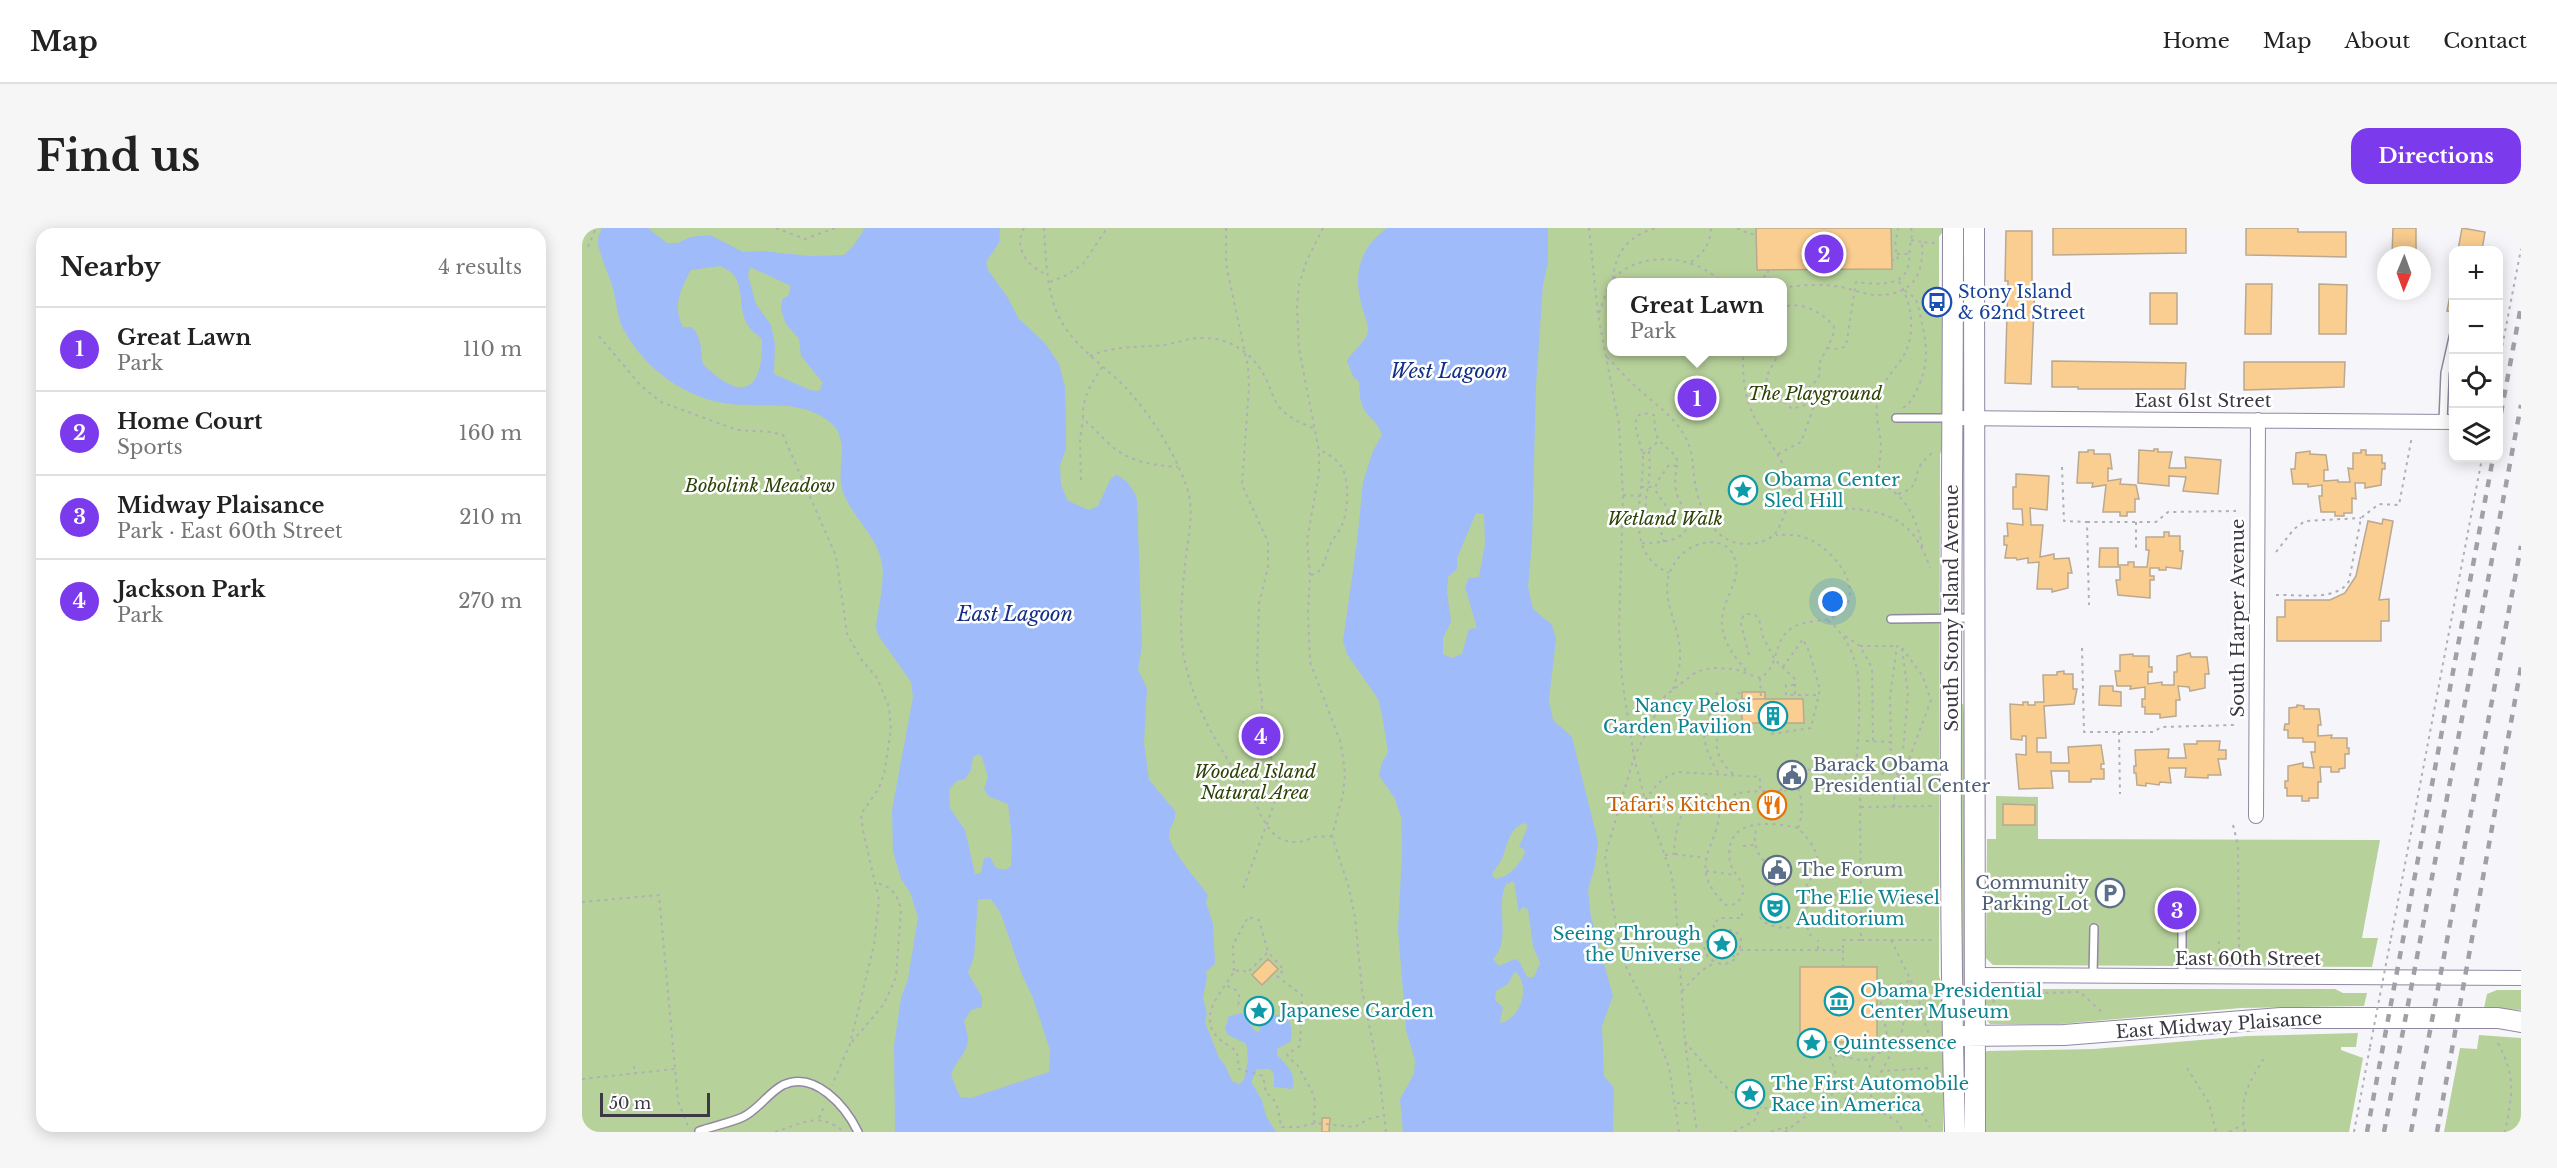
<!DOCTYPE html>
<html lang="en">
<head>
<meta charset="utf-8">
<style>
  :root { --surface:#fff; --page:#f6f6f6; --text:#222; --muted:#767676; --line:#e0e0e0; --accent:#7c3aed }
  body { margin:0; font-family:"Libre Baskerville",serif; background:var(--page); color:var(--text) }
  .controls { position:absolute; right:18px; top:18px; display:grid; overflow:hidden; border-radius:12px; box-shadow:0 3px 15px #0003 }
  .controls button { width:54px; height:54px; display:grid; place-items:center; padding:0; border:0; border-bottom:2px solid var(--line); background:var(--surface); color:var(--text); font:30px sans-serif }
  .compass { position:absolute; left:1795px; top:18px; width:54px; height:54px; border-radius:50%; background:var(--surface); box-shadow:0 3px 15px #0003; rotate:181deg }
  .scale { position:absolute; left:18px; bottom:15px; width:110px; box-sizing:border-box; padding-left:6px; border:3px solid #3c3944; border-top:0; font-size:16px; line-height:21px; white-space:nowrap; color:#3c3944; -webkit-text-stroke:4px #fff; paint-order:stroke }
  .you { position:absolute; left:1251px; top:374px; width:21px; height:21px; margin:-15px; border:4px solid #fff; border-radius:50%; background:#1a73e8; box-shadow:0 0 0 9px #1a73e833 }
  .badge { display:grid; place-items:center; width:39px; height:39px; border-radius:50%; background:var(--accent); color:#fff; font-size:20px; font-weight:700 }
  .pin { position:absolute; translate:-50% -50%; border:3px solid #fff; box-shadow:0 2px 6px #0006 }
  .popup { position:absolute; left:1025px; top:50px; width:180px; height:78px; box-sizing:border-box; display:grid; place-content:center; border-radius:12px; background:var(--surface); filter:drop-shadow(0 2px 4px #0005); font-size:20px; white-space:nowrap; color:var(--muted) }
  .popup b { font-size:22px; color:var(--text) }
  .popup::after { content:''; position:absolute; left:50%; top:100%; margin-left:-12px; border:12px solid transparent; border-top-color:var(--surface) }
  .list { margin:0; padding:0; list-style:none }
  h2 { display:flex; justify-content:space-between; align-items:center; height:78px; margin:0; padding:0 24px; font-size:26px }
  h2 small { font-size:20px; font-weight:400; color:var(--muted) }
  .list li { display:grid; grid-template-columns:39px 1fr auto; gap:18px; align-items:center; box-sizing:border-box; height:84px; padding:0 24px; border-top:2px solid var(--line) }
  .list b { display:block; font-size:22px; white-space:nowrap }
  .list p { margin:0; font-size:20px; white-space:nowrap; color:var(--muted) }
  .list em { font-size:20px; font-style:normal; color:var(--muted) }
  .icon { flex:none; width:33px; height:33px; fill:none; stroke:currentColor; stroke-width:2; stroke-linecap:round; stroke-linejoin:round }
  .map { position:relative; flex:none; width:1939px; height:904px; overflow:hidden; border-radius:18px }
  header { display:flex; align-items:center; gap:36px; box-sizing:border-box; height:84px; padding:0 30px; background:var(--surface); border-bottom:2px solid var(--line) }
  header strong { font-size:28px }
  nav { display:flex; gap:33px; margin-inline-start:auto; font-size:21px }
  .intro { display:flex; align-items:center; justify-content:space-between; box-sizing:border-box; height:144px; padding:0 36px }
  h1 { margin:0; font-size:42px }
  .button { padding:15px 27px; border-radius:18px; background:var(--accent); color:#fff; font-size:21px; font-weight:700 }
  main { display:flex; gap:36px; padding:0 36px }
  aside { flex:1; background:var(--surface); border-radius:18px; box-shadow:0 3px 15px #0003 }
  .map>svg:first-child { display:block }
  .green { fill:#b7d19b; fill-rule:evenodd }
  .water { fill:#9fbbf9; fill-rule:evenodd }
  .building { fill:#face90; stroke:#baa88f; stroke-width:1.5 }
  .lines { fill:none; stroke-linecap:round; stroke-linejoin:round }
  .lane-casing { stroke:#9188a2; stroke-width:10 }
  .street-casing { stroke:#9188a2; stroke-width:16 }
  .secondary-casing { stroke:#9188a2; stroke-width:22 }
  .path { stroke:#b1afb6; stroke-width:2; stroke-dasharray:3 4.5; stroke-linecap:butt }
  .lane { stroke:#fff; stroke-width:7 }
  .street { stroke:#fff; stroke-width:14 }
  .secondary { stroke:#fff; stroke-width:20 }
  .rail { stroke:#a2a0a7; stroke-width:4.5; stroke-dasharray:8 8; stroke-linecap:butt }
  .path-bridge { stroke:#b1afb6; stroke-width:2; stroke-dasharray:3 4.5; stroke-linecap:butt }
  .labels { text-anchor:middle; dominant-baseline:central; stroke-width:5; stroke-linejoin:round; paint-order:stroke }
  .transit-label { font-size:18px; fill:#164399; stroke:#fff; text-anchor:start }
  .park-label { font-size:18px; font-style:italic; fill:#2c4305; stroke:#fff }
  .street-label { font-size:18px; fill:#3c3944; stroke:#fff }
  .culture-label { font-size:18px; fill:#0d838f; stroke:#fff; text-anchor:start }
  .service-label { font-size:18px; fill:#4e5e75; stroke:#fff; text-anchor:start }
  .food-label { font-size:18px; fill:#c56008; stroke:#fff; text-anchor:end }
  .water-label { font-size:20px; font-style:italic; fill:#133085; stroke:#fff }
</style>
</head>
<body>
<header>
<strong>Map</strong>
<nav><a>Home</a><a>Map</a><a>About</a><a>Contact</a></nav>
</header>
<div class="intro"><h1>Find us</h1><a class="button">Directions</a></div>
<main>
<aside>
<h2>Nearby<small>4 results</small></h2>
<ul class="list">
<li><span class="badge">1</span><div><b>Great Lawn</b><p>Park</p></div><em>110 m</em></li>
<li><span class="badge">2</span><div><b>Home Court</b><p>Sports</p></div><em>160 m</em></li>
<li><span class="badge">3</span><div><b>Midway Plaisance</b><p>Park · East 60th Street</p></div><em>210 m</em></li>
<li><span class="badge">4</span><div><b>Jackson Park</b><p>Park</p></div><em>270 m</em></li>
</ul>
</aside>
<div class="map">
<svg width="1939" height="904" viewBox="0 0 1939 904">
  <rect width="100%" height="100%" fill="#f6f5fa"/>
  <path class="green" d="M0,0H1363L1357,9V85L1362,92V217L1358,226L1357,748L1363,765L1361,904H0ZM1030,54H1200V124H1030Z
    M1378,476H1381L1384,505V778H1379Z
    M1414,568L1456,569V611L1798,612L1780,710H1796L1790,739L1411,737L1404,730L1405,611H1414Z
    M1429,761H1753L1761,765H1785L1782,778L1659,780L1479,796H1408L1401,788L1402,773L1411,764Z
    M1915,762H1939V782L1902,780L1905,766Z
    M1776,805L1774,819H1759V822L1781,830L1767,904H1400L1402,825L1405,823L1512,821L1665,808Z
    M1897,807L1939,810V904H1862L1878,820L1895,821Z"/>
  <path class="water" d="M20,0H66L85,15H96L108,9L128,7L161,24L180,23L228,28L262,27L272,17L283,0H418L417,15L404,34L406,42L426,70L436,90L463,115L477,136L483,159L484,198V221L478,237L479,257L486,273L507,282L516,278L528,252L534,247C546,252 550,259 555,271L560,417L556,442L565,460L562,514L567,552L593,583C595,592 588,598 587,606C586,620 617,654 626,667L624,674L631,696L633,736L624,744L625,749L621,770L625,785L623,794L637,830L643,837L650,853L657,856L662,852L666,832L665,819L663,815L646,807L643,800L647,788L661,785L673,803L677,804L682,791C702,780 714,793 708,814L695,821V827C704,836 716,848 710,861L692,859V846L688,841H675L669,854L680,872L684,888L694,904H313L312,818L319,770L326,751L336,689L328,664L319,651L311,623L310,582L331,469L329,454L296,407L294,399C296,381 303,353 300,336C296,309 270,289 261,264C253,242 269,212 249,195C220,170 182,180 148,176C105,171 64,142 43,104C36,94 35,77 32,65C30,53 15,22 16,13C16,9 18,4 20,0ZM138,38C166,49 154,72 164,94C167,101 175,106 180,112C181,165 159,174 121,136C118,122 121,111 110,99H101C90,79 99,60 109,42ZM168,39L209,58L206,68L200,71L199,82L204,96L217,111L219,128L241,155L237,163L228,162L192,146L193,116L189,97L174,76L166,47ZM396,526L400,529L406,549L402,561L406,568L426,576L430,612L429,638L424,642L414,640L408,629L402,630L399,645L393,646L383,602L368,580L367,561L375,553L383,551L389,542L391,529ZM396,671H409L419,686L440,747L451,770L468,822L467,844L389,870L378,869L369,847C380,820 392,825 382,793L389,782L400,779V769L386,745L392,729Z
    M805,0H966V34L961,57L954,157L950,314L946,359L951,381L970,397L974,411L967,472L971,492L990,509L1016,614L1013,637L1006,662L1009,689L1031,768L1020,798L1022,848L1032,860L1031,904H821L818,871L832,846L833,832L824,802L816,701L820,626L819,589L813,571L797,547L800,535L806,524L800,487L796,471L765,426L761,413L775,314L781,254L791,223L800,207C797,196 789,191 783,183C777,174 778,164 777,154L771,148L765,133C770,123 785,113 786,103C786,94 781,84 779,75C771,43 779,19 805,0ZM894,285L902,286L903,316L897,349L887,350L883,359L895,400L887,401L880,426L870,430L861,426V410L869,394L865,364L866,349L875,341V330ZM943,595L946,598L937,619L942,621L943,625C937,637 928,649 913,651L910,646C914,639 920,633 922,625C926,614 929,598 943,595ZM932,653L937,685L940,679L946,681L951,718L958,735L952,749H945L937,733L933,731L917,738L911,731C930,712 913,679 924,656ZM933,743C949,757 940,791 918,795L921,779L913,772L914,763L926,756Z"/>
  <path class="building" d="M1174,0H1309L1310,41L1175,42Z
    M1471,0H1604V25L1471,27Z
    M1664,0H1716V4H1764V29L1664,27Z
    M1811,0H1834V27H1810Z
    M1880,0L1903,4L1900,22H1876Z
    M1424,3H1450V55H1453L1449,156L1423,155L1426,53H1423Z
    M1872,47V84L1865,83Z
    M1664,56H1690L1689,106H1663Z
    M1737,56L1765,57L1764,106H1737Z
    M1568,65H1595V96H1568Z
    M1470,133L1604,135L1603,161H1496V159H1470Z
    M1662,134H1763L1762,159L1662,162Z
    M1572,221H1576V224H1590L1587,240H1604L1603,229L1639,232L1636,266L1601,263L1604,249L1587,248V258L1556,255L1557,222L1572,223Z
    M1506,222H1512V226H1528L1530,241L1526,240V253L1539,251L1538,256L1554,257L1557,271H1553V284H1545V288H1538V284H1521L1524,257L1510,259L1511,255H1495L1497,224H1506Z
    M1779,222H1784V227H1800V235H1803V241H1800L1799,257L1783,260V255H1773L1774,271L1770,270V285H1762V288H1753V284H1739L1737,268H1740V257L1726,259V256H1711L1709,241H1713L1714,225L1728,223V226L1744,227L1746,242H1742V253L1756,252V254H1768L1766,240L1771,241V225H1779Z
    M1434,246L1467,248L1465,282L1448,280L1449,297H1461L1458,329L1472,326V331L1487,330L1490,345H1486V360L1470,364V361H1455L1457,334L1446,335V330L1435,332L1434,330H1423L1425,317H1422V308H1426L1425,295L1441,297L1440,281H1431V259H1434Z
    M1801,291L1811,293L1797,372L1807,371V393H1799V413H1695V389H1703V372H1748L1763,365L1774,348L1786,293L1800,296Z
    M1582,304H1587V308H1598V323H1601L1599,341L1584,339V342H1577V340H1568V348H1572V352H1568V370L1536,367L1534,352H1538V339H1517L1518,320H1536V337H1546V334H1552V339H1565L1567,322H1564V309H1582Z
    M1608,425L1609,429H1625L1627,446H1623V460L1608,463L1607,459L1596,458L1598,472H1594V488L1578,490V486H1563V479H1560V471H1563V459L1548,461L1549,458H1535L1533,443H1538V427L1551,426V428H1567V439H1570V444H1566V456L1580,454V457H1592V444H1595V428Z
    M1482,443V446H1491V461H1495L1492,476L1462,478L1464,510H1455V524H1469V535H1487L1486,519L1519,517L1522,536H1519V541H1522V551H1509V554H1487V543H1469L1471,560L1437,561L1434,526L1444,527V508H1440V512L1429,511L1428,476L1441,477V474H1446V477H1453V474H1462L1461,447H1475V444Z
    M1518,458H1531V463L1539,464V478L1517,477Z
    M1160,464H1183V471H1160Z
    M1160,471H1221L1222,495H1160Z
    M1715,477L1722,478V481H1737L1739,497H1736V508L1750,507L1749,510H1765V520H1767V526H1763V540L1757,541V544H1749V539H1738L1739,554H1736V570H1727V573H1720V568H1705V560H1703V553H1706V538L1721,535V539L1732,540L1729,524H1733V514H1721V510H1706V502H1702L1703,496H1707V480L1715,479Z
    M1615,513H1638L1637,522H1644V531H1636L1639,547H1626V550L1603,549L1604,540H1587L1589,555L1578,554L1577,557L1564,555V558L1555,557L1554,545H1552V538H1554L1553,522L1587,521L1586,530H1604L1602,516H1615Z
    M1421,576L1453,577V597H1421Z
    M686,731L696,741L680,757L670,747Z
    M1218,739H1295V814H1218Z
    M740,890H748L747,904H740Z"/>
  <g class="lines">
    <g class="lane-casing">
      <path id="lane" d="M1314,190H1368
        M1861,193L1863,145L1872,105
        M1309,391L1390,390
        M1600,700V748
        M1511,748L1512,700
        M117,903C131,898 148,895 161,889C176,882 186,865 201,857C233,842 264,879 276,904"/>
    </g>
    <g class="street-casing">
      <path id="street" d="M1370,190L1872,194
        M1674,588L1676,192
        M1392,747L1939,750"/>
    </g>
    <g class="secondary-casing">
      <path id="secondary" d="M1371,0C1371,301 1365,603 1373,904
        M1392,0L1393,904
        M1379,808L1482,807L1699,790H1916L1939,794"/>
    </g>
    <path class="path" d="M194,0L223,11L253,0
      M442,0C431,20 446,40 465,46
      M462,0C464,30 464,66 479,93C495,121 523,138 545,161C569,188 592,223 604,257C614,283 605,311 603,338C600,366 597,396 601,424C609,473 635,519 664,558C679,579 682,615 715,614C722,614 726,611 732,609C738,608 745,609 750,608
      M644,0V36L666,139L667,159L660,257L686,314V339L677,376L675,440L680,472V500L693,543L696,565L660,664
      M741,0L725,32L717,57L715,78L717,121L737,223V245L725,312L728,348L726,385L728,434L758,513L761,529L763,546L761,566L750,608L767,660L773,689L780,762L797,845L804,904
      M1007,0L1016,87L1037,196L1041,267L1037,401L1040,451L1052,529L1063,572L1089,645L1093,667L1103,814L1115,904
      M1155,0L1167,6H1174
      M1329,12L1340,14
      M6,19L14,0
      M1315,26H1327
      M1309,32H1316L1313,18L1316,0
      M1109,34C1122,24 1128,17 1129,0
      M1031,51C1033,24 1048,6 1075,0
      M468,54L485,47L501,36L525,0
      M1167,54L1186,47V42
      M1200,60C1217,57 1235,56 1252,58C1267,59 1283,68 1298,67C1333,66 1342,44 1340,14L1353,15
      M1017,85C1021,75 1025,58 1032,50C1059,22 1114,27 1139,54
      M17,108L59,158L79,174L155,202L189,204L201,207L254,328L265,406L279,431L295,450L307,479L309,502L302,546L297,560L279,586L281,603L297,672L292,717L268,816L250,857
      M1245,120L1257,121L1264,118L1274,54C1291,56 1320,60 1326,39C1328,33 1327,26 1328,19C1329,12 1331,7 1329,0
      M1198,124L1184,149L1187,160L1210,181L1229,175
      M508,128C533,117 556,120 581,117C595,115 608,109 622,110C648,110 670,125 682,147C688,157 690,170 698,180C708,191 721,196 734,201
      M1025,129C1034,138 1043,149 1053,158C1069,173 1091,187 1102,207C1112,223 1110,237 1113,255C1117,279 1129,309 1155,315C1164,317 1177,316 1186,311C1195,306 1197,300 1201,290C1222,244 1185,219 1169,182C1161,162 1161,145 1161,124
      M520,139C509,156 500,169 501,191C510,198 517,206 525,214C546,234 569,237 596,239
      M1916,140L1939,21
      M1321,180C1330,174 1333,166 1337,157C1350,127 1342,107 1336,77L1333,70L1322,62
      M1067,223C1068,235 1068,246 1066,258C1063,276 1060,284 1075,298L1083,294L1086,281L1073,262L1075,254L1087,237L1095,238
      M1061,226L1077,213
      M1196,226L1219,214L1231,181L1226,161L1236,151L1238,145L1237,136L1251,108L1252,99C1241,84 1219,73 1200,79
      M1480,239L1482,293L1505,294L1507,377
      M499,252L498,212L501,191
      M1255,252C1269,252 1285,251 1297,255C1325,266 1337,296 1341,323
      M1297,255C1295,242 1299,230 1299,218C1298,202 1292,188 1296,171C1299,157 1308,147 1316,136C1336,111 1331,76 1316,52
      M1059,259H1074
      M1316,266C1338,259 1330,253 1339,236C1342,232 1347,228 1350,225
      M1041,267L1058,268
      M1255,280C1304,282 1331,289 1348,340
      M1505,294H1574L1586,284L1654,283
      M1554,294V320
      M1077,297L1082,314
      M1105,297L1118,298L1128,295
      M1060,315C1076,315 1112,314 1105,288C1102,279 1095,271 1094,262C1092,252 1094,243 1096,234C1092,223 1083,220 1077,212C1072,205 1073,195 1072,187L1061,185L1055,188C1050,202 1061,217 1061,232C1061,271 1041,325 1087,345
      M1694,324L1712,301L1723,293L1779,290
      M729,347C743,344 743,329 748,317C751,310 757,304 760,297C766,283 768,251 759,238C754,230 745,226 737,221
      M1694,367C1716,366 1755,374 1767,353L1779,290L1797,276L1817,277L1830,208
      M1263,408L1278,418L1290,440L1291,514
      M1278,418H1314
      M1500,420L1502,504H1572L1579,499L1653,497
      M1167,427L1159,396L1161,388L1166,386L1173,387L1177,391L1181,409L1193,432L1213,451V467
      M1178,450L1179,471
      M1212,457H1204V467H1236
      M1091,461C1094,451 1098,440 1098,430C1100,395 1071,365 1094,333C1109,311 1149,304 1154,336C1158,356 1138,374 1140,397C1142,417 1154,430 1166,445
      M1135,464C1133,475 1129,482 1125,492C1117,512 1128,529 1137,547
      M1537,504L1538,566
      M1189,506L1229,500L1238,462L1228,426L1221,411L1201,439
      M1284,513L1309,514L1308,468L1315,418L1320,420L1326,466L1320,534L1321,540H1308L1309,514
      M1269,543L1275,549
      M1284,545L1317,546
      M1151,546C1115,512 1149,495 1157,464
      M1204,547L1213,549
      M1199,563V536
      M1233,563H1278
      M1063,572C1073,559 1080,548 1097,544L1178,549V563H1204
      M1279,579L1351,578
      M1312,579L1313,553L1326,534L1349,472L1340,447L1320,420
      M1167,584H1153V565L1178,563
      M1651,597L1656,617L1657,731
      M1216,600C1223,581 1219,568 1213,549C1224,533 1249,548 1265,546C1268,543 1270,542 1272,539C1278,525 1279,452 1274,437C1269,420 1260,402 1245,392
      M1161,618L1172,617
      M1093,626L1123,630
      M1083,627L1092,626C1093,604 1097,580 1116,566H1128L1136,572C1145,614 1098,634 1144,677L1154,676C1158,671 1162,667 1161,660C1160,651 1150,644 1148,634C1141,590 1186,593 1216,600C1227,611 1242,628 1232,645C1228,654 1223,656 1223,666C1222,677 1230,688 1224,698C1208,700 1192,702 1179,692C1173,676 1190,671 1193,658C1200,636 1164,635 1175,598
      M1124,643L1153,647
      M1244,667H1277
      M0,674L77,667L96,873L107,901
      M1225,699L1229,708
      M1147,702L1154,704L1159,710C1158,767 1086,714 1147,702Z
      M1809,710L1900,230
      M1279,712H1351
      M1309,712L1335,765L1344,799L1349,810
      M1236,721V712
      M1158,722H1261V712H1279L1278,557
      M1261,722V739
      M1153,729L1140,720L1131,696L1138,690H1160V685
      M1637,731V709
      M652,743L651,717L666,689L677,692L686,724
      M645,758C657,761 661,769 654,780
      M1100,763L1119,743L1132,735
      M1411,782L1412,766L1498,764L1522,786
      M270,814L302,776L314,749L319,682C316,667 310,659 295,655
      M1103,814C1119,832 1135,853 1154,867C1160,872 1169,874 1175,877C1220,895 1269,877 1300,843L1348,840
      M1916,815C1935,851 1930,866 1923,904
      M1291,830C1283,846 1285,869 1298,882C1303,888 1312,890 1318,896L1320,904
      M52,838L53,846
      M1605,840L1627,875L1634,904
      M0,851L92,841
      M1292,852C1325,859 1331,871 1348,899
      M1095,875H1110
      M1241,880C1255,862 1257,850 1248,829C1262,823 1278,839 1293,828C1329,804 1265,768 1328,753L1320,803L1300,843
      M237,890L243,876
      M733,895C729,886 736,877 731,866C727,858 722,848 717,840C714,833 707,833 705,826L718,818L720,767L695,748L702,742L686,724L665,745L661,742L652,743C642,763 614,786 636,810C642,816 650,818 655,825L657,841L681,848L684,865C696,871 697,887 699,899H717L733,895L773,899L786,891L803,887
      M193,904C222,895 237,883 262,904
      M1097,904L1087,839L1064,778L1039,729L1023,628L1052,529L1083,468L1114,444L1129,440L1153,441L1178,450C1197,439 1191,416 1206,403C1222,389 1243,397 1257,386C1288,362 1247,316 1221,309C1213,306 1202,307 1194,307
      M1152,904L1172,893L1179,879
      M1189,904L1200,900H1206
      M1203,904L1229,884
      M1647,904L1662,896
      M1663,904C1657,869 1666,856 1684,827
      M1772,904L1788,819"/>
    <use href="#lane" class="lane"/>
    <use href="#street" class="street"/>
    <use href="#secondary" class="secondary"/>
    <path class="rail" d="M1916,201L1939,78
      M1785,904L1911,230
      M1802,904L1939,177
      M1829,904L1939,318
      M1855,904L1939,439"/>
    <path class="path-bridge" d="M1788,819L1809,710"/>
  </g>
  <defs>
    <g id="bus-ring" transform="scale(1.5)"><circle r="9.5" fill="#fff" stroke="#1a4fb4" stroke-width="1.5"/><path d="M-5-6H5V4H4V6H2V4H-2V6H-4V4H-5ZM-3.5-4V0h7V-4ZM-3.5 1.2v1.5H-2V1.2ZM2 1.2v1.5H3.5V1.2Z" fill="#1a4fb4"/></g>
    <g id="sight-ring" transform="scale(1.5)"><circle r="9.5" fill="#fff" stroke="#0f9aa8" stroke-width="1.5"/><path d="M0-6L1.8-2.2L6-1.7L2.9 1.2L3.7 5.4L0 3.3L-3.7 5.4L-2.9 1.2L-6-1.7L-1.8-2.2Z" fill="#0f9aa8"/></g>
    <g id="building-ring" transform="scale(1.5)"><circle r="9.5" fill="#fff" stroke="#0f9aa8" stroke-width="1.5"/><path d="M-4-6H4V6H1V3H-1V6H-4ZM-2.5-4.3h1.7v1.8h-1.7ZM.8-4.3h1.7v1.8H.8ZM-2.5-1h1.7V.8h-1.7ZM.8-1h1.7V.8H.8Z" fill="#0f9aa8"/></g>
    <g id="civic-ring" transform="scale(1.5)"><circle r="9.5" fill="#fff" stroke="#5c6f8a" stroke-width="1.5"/><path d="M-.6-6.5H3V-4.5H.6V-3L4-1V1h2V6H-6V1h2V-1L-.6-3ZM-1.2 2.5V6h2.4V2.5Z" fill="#5c6f8a"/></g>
    <g id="restaurant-ring" transform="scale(1.5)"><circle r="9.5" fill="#fff" stroke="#e8710a" stroke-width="1.5"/><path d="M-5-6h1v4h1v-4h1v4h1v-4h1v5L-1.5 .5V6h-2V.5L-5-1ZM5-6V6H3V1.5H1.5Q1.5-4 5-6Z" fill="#e8710a"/></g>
    <g id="parking-ring" transform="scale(1.5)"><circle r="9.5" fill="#fff" stroke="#5c6f8a" stroke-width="1.5"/><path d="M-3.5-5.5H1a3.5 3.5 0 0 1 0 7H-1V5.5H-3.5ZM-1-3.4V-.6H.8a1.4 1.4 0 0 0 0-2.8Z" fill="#5c6f8a"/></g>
    <g id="theatre-ring" transform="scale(1.5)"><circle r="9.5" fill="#fff" stroke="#0f9aa8" stroke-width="1.5"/><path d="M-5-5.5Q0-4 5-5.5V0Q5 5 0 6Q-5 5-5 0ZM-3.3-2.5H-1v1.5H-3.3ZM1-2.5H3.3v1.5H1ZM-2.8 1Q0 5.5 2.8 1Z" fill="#0f9aa8"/></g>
    <g id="museum-ring" transform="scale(1.5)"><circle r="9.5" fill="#fff" stroke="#0f9aa8" stroke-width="1.5"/><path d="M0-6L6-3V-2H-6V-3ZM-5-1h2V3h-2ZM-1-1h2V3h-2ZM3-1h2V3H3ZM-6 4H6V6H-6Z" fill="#0f9aa8"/></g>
  </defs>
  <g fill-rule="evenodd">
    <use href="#bus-ring" x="1355" y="74"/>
    <use href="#sight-ring" x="1161" y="262"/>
    <use href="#building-ring" x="1191" y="488"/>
    <use href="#civic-ring" x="1210" y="547"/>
    <use href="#restaurant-ring" x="1190" y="577"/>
    <use href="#civic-ring" x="1195" y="642"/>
    <use href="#parking-ring" x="1528" y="665"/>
    <use href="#theatre-ring" x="1193" y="680"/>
    <use href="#sight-ring" x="1140" y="716"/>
    <use href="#museum-ring" x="1257" y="773"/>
    <use href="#sight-ring" x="677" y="783"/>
    <use href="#sight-ring" x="1230" y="815"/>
    <use href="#sight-ring" x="1168" y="866"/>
  </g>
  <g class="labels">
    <g class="transit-label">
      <text x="1376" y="64">Stony Island<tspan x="1376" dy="21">&amp; 62nd Street</tspan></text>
    </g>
    <g class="park-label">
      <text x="1233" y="166">The Playground</text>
      <text x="178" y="258">Bobolink Meadow</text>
      <text x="1083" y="291">Wetland Walk</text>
      <text x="673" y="544">Wooded Island<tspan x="673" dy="21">Natural Area</tspan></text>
    </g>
    <g class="street-label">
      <text x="1621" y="173">East 61st Street</text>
      <text transform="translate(1370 380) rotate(-90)">South Stony Island Avenue</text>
      <text transform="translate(1656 390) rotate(-90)">South Harper Avenue</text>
      <text x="1666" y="731">East 60th Street</text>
      <text transform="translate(1637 797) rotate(-4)">East Midway Plaisance</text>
    </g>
    <g class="culture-label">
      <text x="1182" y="252">Obama Center<tspan x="1182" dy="21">Sled Hill</tspan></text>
      <text x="1170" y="478" text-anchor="end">Nancy Pelosi<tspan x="1170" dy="21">Garden Pavilion</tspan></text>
      <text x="1214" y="670">The Elie Wiesel<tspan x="1214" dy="21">Auditorium</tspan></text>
      <text x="1119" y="706" text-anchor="end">Seeing Through<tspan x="1119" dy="21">the Universe</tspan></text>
      <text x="1278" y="763">Obama Presidential<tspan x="1278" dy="21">Center Museum</tspan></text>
      <text x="698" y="783">Japanese Garden</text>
      <text x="1251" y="815">Quintessence</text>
      <text x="1189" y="856">The First Automobile<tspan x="1189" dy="21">Race in America</tspan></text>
    </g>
    <g class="service-label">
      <text x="1231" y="537">Barack Obama<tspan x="1231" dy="21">Presidential Center</tspan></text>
      <text x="1216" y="642">The Forum</text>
      <text x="1507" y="655" text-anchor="end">Community<tspan x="1507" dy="21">Parking Lot</tspan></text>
    </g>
    <g class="food-label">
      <text x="1169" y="577">Tafari’s Kitchen</text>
    </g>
    <g class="water-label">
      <text x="867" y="143">West Lagoon</text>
      <text x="433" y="386">East Lagoon</text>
    </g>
  </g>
</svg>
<div class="controls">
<button>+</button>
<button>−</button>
<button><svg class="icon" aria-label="locate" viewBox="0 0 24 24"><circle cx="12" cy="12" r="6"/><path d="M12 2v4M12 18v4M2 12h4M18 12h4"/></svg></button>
<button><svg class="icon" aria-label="layers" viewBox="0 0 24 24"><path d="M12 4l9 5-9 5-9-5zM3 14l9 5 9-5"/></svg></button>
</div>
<svg class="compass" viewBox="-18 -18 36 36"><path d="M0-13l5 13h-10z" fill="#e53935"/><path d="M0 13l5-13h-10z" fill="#767676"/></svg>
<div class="scale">50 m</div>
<div class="you"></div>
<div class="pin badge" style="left:1115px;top:170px">1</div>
<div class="popup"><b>Great Lawn</b>Park</div>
<div class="pin badge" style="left:1242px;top:26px">2</div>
<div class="pin badge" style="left:1595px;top:682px">3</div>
<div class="pin badge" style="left:679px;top:508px">4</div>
</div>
</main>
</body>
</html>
